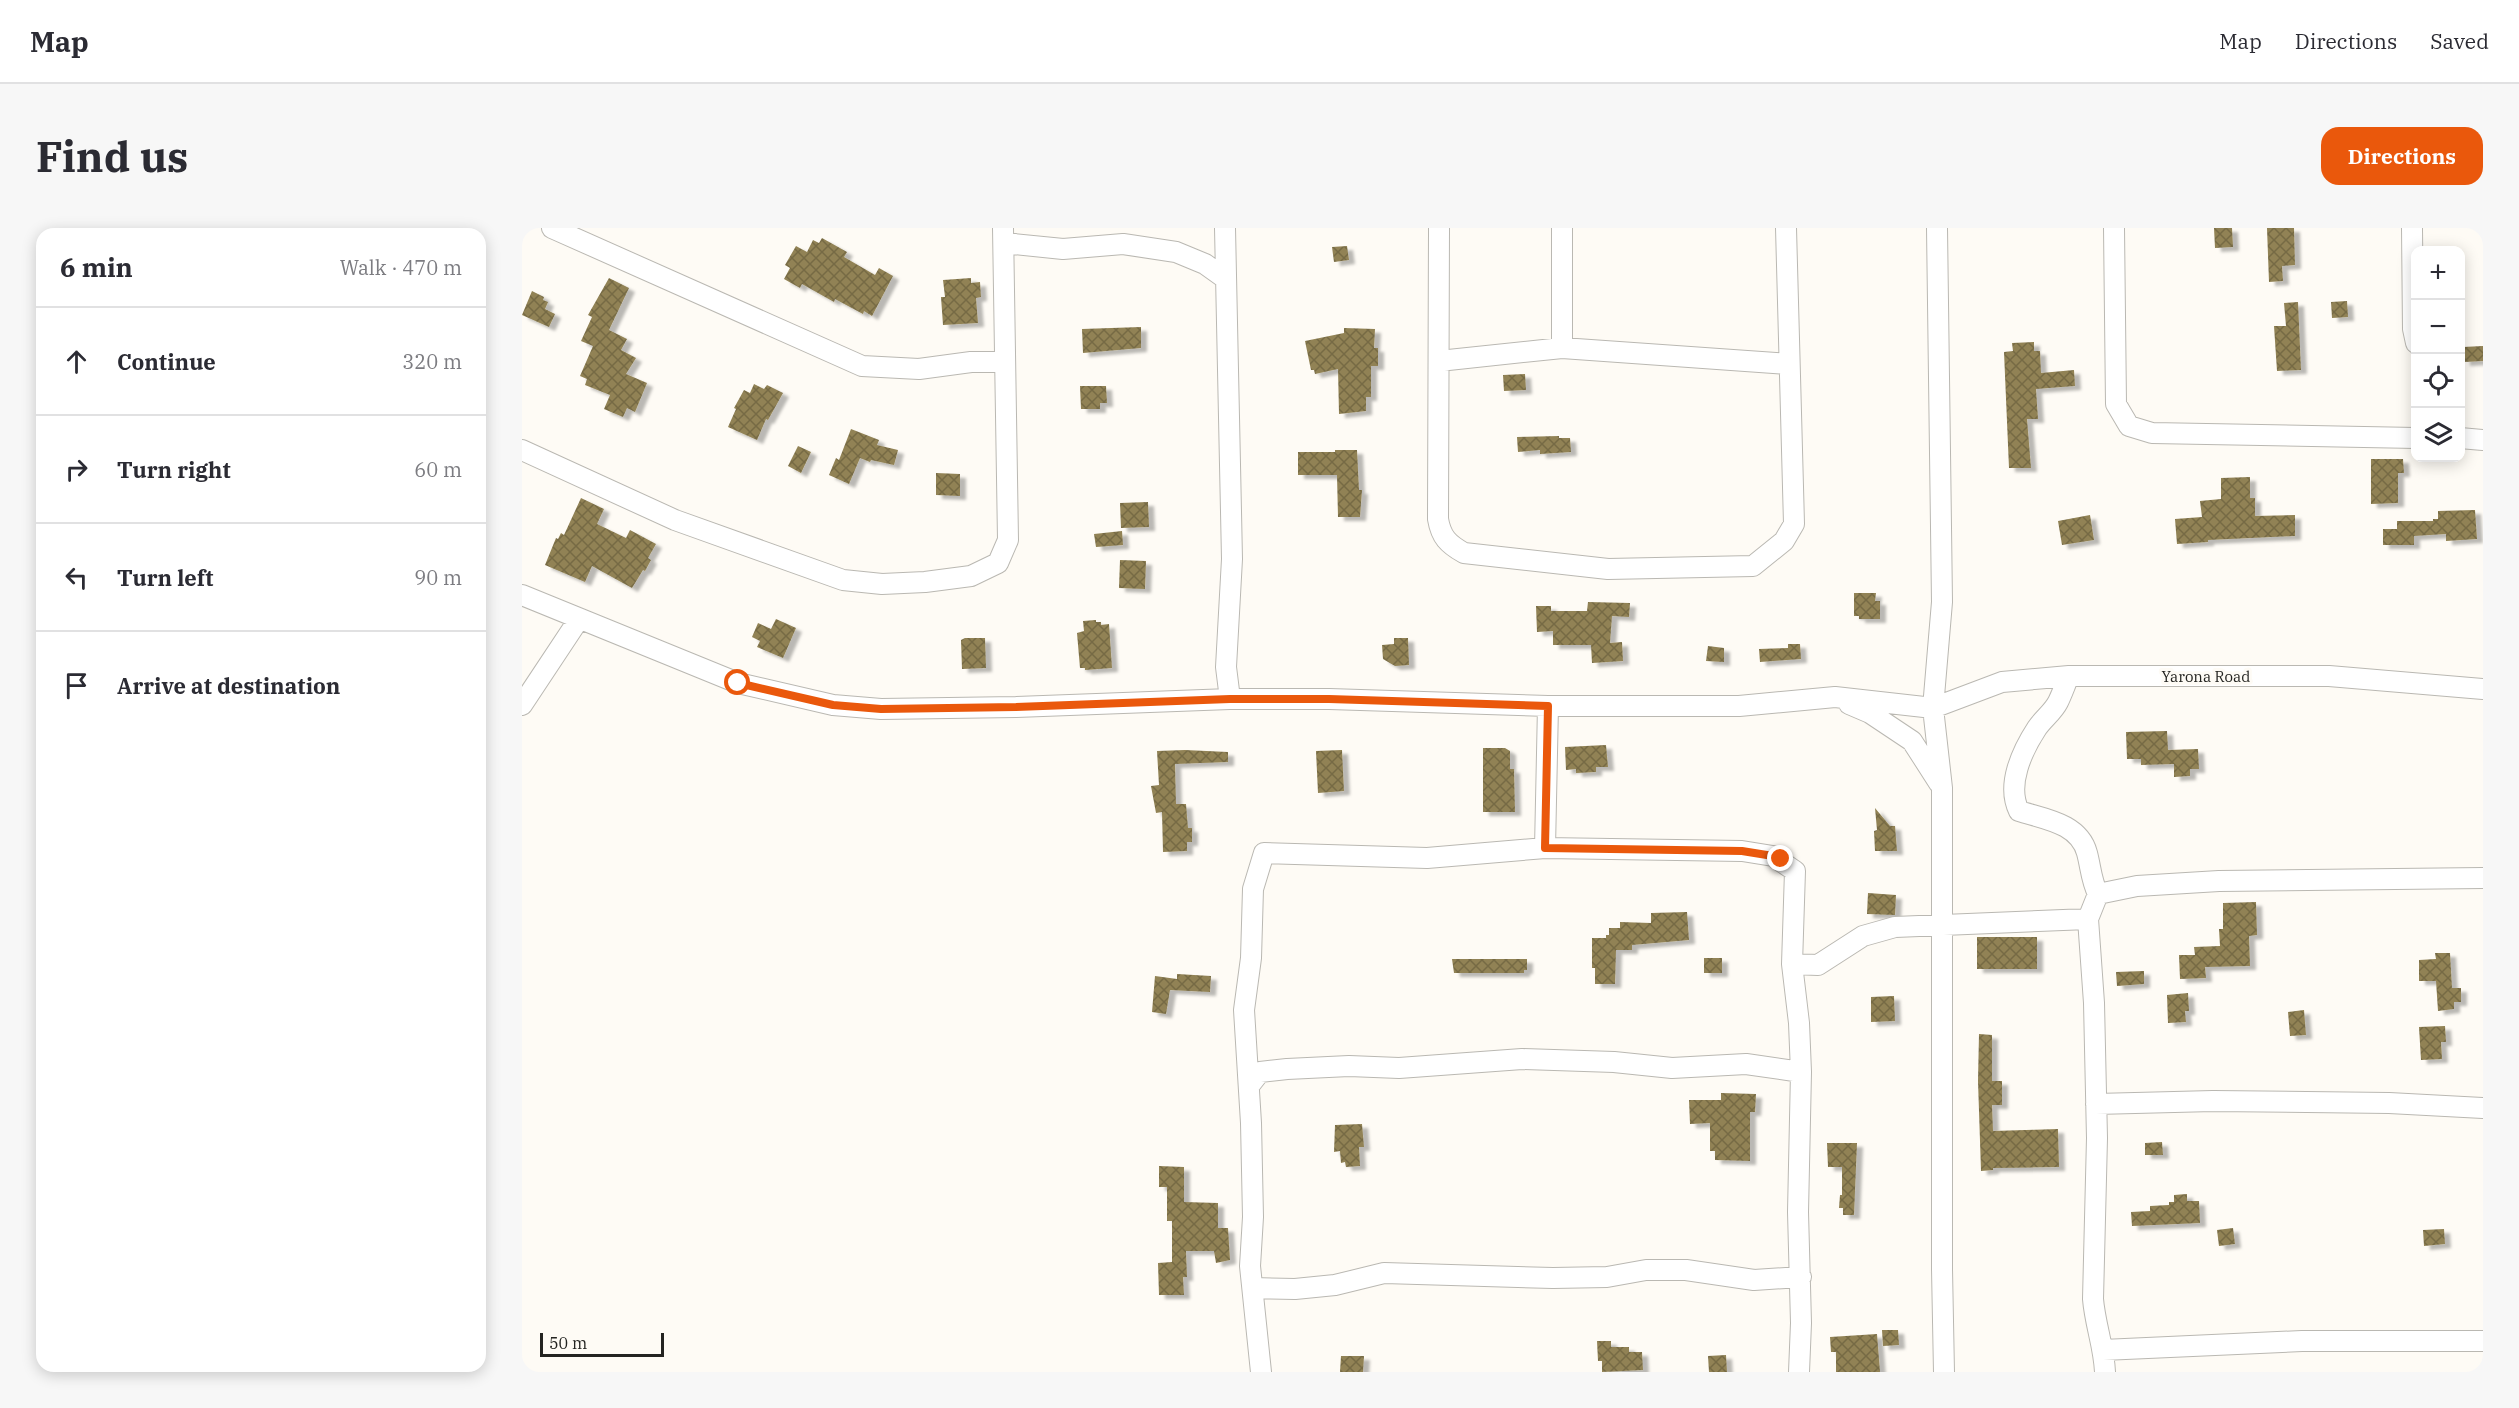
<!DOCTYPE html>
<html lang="en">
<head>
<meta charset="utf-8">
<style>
  :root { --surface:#fff; --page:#f7f7f7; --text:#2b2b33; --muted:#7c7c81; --line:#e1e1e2; --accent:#ea580c }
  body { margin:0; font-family:"IBM Plex Serif",serif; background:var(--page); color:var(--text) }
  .controls { position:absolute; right:18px; top:18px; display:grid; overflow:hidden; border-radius:12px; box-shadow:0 3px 15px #0003 }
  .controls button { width:54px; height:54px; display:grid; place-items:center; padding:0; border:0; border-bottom:2px solid var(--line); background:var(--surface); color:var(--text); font:30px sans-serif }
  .scale { position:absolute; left:18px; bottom:15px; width:124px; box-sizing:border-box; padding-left:6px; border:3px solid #242421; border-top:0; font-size:16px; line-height:21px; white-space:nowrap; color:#242421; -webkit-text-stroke:4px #fefbf5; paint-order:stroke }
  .stop { position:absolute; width:18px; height:18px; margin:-14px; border:4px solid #ea580c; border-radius:50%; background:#fff }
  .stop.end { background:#ea580c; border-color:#fff; box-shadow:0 2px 6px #0008 }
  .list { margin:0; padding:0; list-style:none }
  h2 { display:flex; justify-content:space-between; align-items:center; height:78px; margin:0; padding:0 24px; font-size:26px }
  h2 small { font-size:20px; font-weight:400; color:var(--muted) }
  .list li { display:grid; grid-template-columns:39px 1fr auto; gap:18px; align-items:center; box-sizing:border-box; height:108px; padding:0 24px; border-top:2px solid var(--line) }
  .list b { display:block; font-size:22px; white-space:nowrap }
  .list em { font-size:20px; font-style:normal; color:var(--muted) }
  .icon { flex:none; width:33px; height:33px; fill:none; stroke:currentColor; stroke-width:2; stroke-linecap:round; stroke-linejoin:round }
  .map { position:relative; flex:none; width:1961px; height:1144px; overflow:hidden; border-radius:18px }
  header { display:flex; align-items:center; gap:36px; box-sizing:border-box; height:84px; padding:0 30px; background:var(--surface); border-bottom:2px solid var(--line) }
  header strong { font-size:28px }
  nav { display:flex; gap:33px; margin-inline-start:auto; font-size:21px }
  .intro { display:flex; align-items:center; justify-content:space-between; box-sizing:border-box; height:144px; padding:0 36px }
  h1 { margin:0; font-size:42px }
  .button { padding:15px 27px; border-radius:18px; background:var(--accent); color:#fff; font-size:21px; font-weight:700 }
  main { display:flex; gap:36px; padding:0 36px }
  aside { flex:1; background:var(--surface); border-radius:18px; box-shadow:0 3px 15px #0003 }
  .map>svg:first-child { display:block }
  .building { fill:url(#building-cross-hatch); filter:url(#shadow) }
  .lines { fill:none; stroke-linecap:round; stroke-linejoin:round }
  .minor-casing { stroke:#bab8b2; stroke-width:22 }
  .minor { stroke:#fff; stroke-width:20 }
  .route { stroke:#ea580c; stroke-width:8 }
  .labels { text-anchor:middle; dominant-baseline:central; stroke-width:6; stroke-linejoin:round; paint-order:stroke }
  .street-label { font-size:15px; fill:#242421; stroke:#fefbf5 }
</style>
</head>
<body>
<header>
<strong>Map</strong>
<nav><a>Map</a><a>Directions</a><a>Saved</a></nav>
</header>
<div class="intro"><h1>Find us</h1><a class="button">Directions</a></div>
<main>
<aside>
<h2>6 min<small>Walk · 470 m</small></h2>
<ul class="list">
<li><svg class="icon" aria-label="ahead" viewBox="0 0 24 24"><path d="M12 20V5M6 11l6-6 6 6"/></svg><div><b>Continue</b></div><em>320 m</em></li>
<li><svg class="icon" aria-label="right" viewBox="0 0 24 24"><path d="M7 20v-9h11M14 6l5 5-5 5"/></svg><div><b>Turn right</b></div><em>60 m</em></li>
<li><svg class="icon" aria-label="left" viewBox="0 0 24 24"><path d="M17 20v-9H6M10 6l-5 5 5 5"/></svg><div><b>Turn left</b></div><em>90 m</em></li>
<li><svg class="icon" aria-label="arrive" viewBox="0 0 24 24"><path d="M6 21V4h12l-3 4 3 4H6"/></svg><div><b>Arrive at destination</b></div></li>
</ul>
</aside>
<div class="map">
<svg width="1961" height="1144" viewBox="0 0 1961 1144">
  <defs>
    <pattern id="building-cross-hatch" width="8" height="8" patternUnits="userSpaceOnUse" patternTransform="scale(1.5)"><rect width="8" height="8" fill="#918254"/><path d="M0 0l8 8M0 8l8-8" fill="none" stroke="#766a45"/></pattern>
    <filter id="shadow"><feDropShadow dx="6" dy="4" stdDeviation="1.5" flood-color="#0004"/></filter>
  </defs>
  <rect width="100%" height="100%" fill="#fefbf5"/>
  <path class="building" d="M1692,0H1710L1711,19L1693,20Z
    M1745,0H1772L1773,37L1760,38L1761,53L1747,54Z
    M300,10L325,24L322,29L353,47L357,40L371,48L350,88L342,83L341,86L313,71L312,74L280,56L278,60L262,51L268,40L263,37L274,18L285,24L291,12L297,15Z
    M825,18L827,32L812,34L810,19Z
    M87,50L107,60L87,102L105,111L99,122L114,130L104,146L125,155L113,184L105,180L101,189L82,181L88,167L63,157L65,151L58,148L71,118L59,113L70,89L66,87Z
    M449,50V55L458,54L459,69L454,70L456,95L421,97L419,69H423L421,52Z
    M10,63L22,69L21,72L26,74L23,81L33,86L27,99L0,87Z
    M1825,73L1826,89L1810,90L1809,74Z
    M1776,74L1779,142L1755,143L1752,98H1764L1762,75Z
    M619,99V120L561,125L560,101Z
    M822,100L853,101L852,120H856V138H849V169H844V183L817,186L816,141L793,146L792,142H789L783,113L822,105Z
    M1512,114V123H1518L1519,145L1552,142L1553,158L1514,161L1516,191H1505L1509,240H1487L1482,124L1491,123L1490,115Z
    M1961,118V133L1942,134L1941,119Z
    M1003,146L1004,162L982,163L981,147Z
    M232,156L242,161L245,157L261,165L246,192L244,191L235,212L206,199L214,181L212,180L222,162L228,165Z
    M558,158H584L585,175H578V181H559Z
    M329,201L357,212L355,217L376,222L372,237L349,232L348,234L338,230L327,256L307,247L314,230L317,232Z
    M1037,208V210H1048L1049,224L1018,226V222L996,224L995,209Z
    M276,218L289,224L279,245L266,238Z
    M813,222H835L837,262H840L838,289H816L815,247H776V224H813Z
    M1849,231H1881L1882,245H1876V275L1849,276Z
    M414,245L438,246V268L414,267Z
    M1728,249V270H1733V288L1773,287V308L1686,312V314L1655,316L1653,291L1680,289L1678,273L1699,271V250Z
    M59,270L82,281L75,296L104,310L108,302L134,316L126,330L129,332L123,343L121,342L110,360L70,338L63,354L23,337L34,310L36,311L39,305L42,307Z
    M626,274L627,299L599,300L598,275Z
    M1953,282L1955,311L1924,313V306L1892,308V317H1861V301H1875V293H1911V291H1916V283Z
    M1568,287L1572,312L1540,317L1536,293Z
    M600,303L601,317L574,319L572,306Z
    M598,332L624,333L623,361L597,360Z
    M1332,365H1354L1353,373H1358V391H1337V388H1332Z
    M1066,374L1108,375L1107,389L1090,388L1088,415L1100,414L1101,433L1070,435L1069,417H1031V403L1015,404L1014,378H1029V383H1065Z
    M254,391L274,400L261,430L235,419L238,413L230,409L236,395L249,401Z
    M574,392V394H579V397L587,396L590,440L563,442V440H558L555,405L562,403L561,393Z
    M443,410H463L464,440L440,441L439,412Z
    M872,410H886L887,437L873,438L861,431L860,417L872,416Z
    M1266,416H1278L1279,431L1238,434L1237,421L1266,420Z
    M1186,418L1202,420V434L1184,433Z
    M1645,503L1646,522L1676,521L1677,541H1668V548L1652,549V536L1619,537V531H1605L1604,504Z
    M1084,517L1086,539H1074V544L1054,545V541L1044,542L1043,519Z
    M961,520H983L988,523V541H992L993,584H961Z
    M663,522L706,524V534L653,536L654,576H664L666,600H670V614H665V623L641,624L640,584L634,585L629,558L637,557L635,523Z
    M820,522L822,563L796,565L794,523Z
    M1353,580L1368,598H1373L1375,623H1353L1352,603L1355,602Z
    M1346,665L1374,667L1373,687L1345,686Z
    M1734,674L1735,707L1727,708L1728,738L1683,739L1684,750L1658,751L1657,727H1673L1672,719L1698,718L1697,701H1701V675Z
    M1165,684L1167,712L1110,717V722H1094L1093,756H1073V740H1070V710H1084V707H1087V700H1098V694L1129,695V685Z
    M1455,709H1515V741H1455Z
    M1913,725H1928L1930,760H1939V774H1932V781L1916,783L1914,753H1897V732L1914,731Z
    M1182,730H1200V745H1182Z
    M930,731H1005V742H1002V745H932Z
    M1622,743V756L1595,758L1594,744Z
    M655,746L689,748L688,764L648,762L644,786L630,784L633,748L655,751Z
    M1666,765L1667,783H1663L1664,794L1646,795L1645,767Z
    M1372,768L1373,793L1349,794V769Z
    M1782,782L1784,807L1768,808L1766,784Z
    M1923,798L1924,814H1919L1920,831L1899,832L1897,799Z
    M1457,806L1470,807V853H1480V877H1470L1471,903L1536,901L1537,939L1471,940V942L1459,943L1456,853Z
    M1199,865L1234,866L1233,884H1228V933L1193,932V923H1188V895L1168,896L1167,872H1199Z
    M840,896L842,919H837L838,938L824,939L823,934L819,935L818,923L812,924L813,897Z
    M1640,914L1641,927H1623V915Z
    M1305,915H1335L1332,987H1321V980H1317L1318,967H1320V939H1306Z
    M637,938L662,939V974L696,975V1000H706L708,1032L694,1035L692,1023H664L665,1049H661L662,1067H637L636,1035L650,1034V993H645V959H637Z
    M1665,966V973H1677L1678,995L1610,998L1609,984L1628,983V978L1647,977V974H1652V967Z
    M1711,1000L1713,1016L1697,1018L1695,1002Z
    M1922,1001L1923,1016L1902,1018L1901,1002Z
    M1360,1102H1376L1377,1117L1361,1118Z
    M1355,1106L1358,1144H1314V1124H1309L1308,1109Z
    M1075,1113H1089V1119H1107V1124H1120L1121,1142L1080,1144V1133H1076Z
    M1204,1127L1205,1144H1187L1186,1128Z
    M819,1128H842L841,1144H818Z"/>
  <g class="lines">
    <g class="minor-casing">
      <path id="minor" d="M30,0L340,138L397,141L449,134H483
        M703,0L710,331L704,439L708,471
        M917,0L916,291C919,309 926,316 942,325L1086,341L1231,338L1262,313L1272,296L1264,0
        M1040,0V120
        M1415,0L1420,374L1411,480L1420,560V1041L1422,1144
        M1592,0L1594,176L1607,198L1630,205L1894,210
        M1890,0L1891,101L1894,115
        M482,15L541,21L601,16L654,24L683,36L704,51
        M917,133L1040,120L1267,136
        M1938,210L1961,212
        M0,222L153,292L321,352L360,356L403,354L449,348L476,335L486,312L481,0
        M0,367L216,455L311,477L359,481L494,479L708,471H807L1026,478H1217L1313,469L1411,480L1480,454L1547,448H1807L1961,461
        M1547,448C1543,457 1540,466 1536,474C1531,484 1521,491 1515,500C1500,523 1484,557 1497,583C1522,591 1557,595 1565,625C1569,640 1569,652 1576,666
        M1327,476L1348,485L1390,513L1417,555
        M0,477L57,391
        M1023,620L1026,478
        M1566,691L1576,666L1615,658L1697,653L1961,650
        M1270,736L1296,737L1341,708L1373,699L1566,691L1572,775L1575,910L1571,1071C1573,1096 1582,1119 1583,1144
        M727,858L738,844L765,841L827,838L877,840L1000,831L1092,834L1150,840L1224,836L1279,844
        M1574,876L1691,873L1867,875L1961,880
        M731,1060L773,1061L813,1057L862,1045L1031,1050L1085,1049L1124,1042H1164L1232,1052L1279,1049
        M1581,1122L1780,1113H1961
        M739,1144L728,1038L731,989L729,895L722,782L729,730L731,661L742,625L905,630L1023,620L1220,623L1251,628L1273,643L1270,736L1277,795L1279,844L1276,984L1279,1095L1277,1144"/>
    </g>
    <use href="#minor" class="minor"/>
  </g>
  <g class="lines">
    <path class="route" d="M216,455L311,477L359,481L494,479L708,471H807L1026,478L1023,620L1220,623L1251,628L1259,631"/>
  </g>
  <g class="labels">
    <g class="street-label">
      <text x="1684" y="448">Yarona Road</text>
    </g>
  </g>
</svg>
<div class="controls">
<button>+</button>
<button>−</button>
<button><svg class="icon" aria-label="locate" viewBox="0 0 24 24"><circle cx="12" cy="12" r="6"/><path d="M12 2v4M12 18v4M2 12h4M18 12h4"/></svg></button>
<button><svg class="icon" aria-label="layers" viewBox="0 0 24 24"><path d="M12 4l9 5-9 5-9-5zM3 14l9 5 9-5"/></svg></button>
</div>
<div class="scale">50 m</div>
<div class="stop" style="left:216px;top:455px"></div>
<div class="stop end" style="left:1259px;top:631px"></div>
</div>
</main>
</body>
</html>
